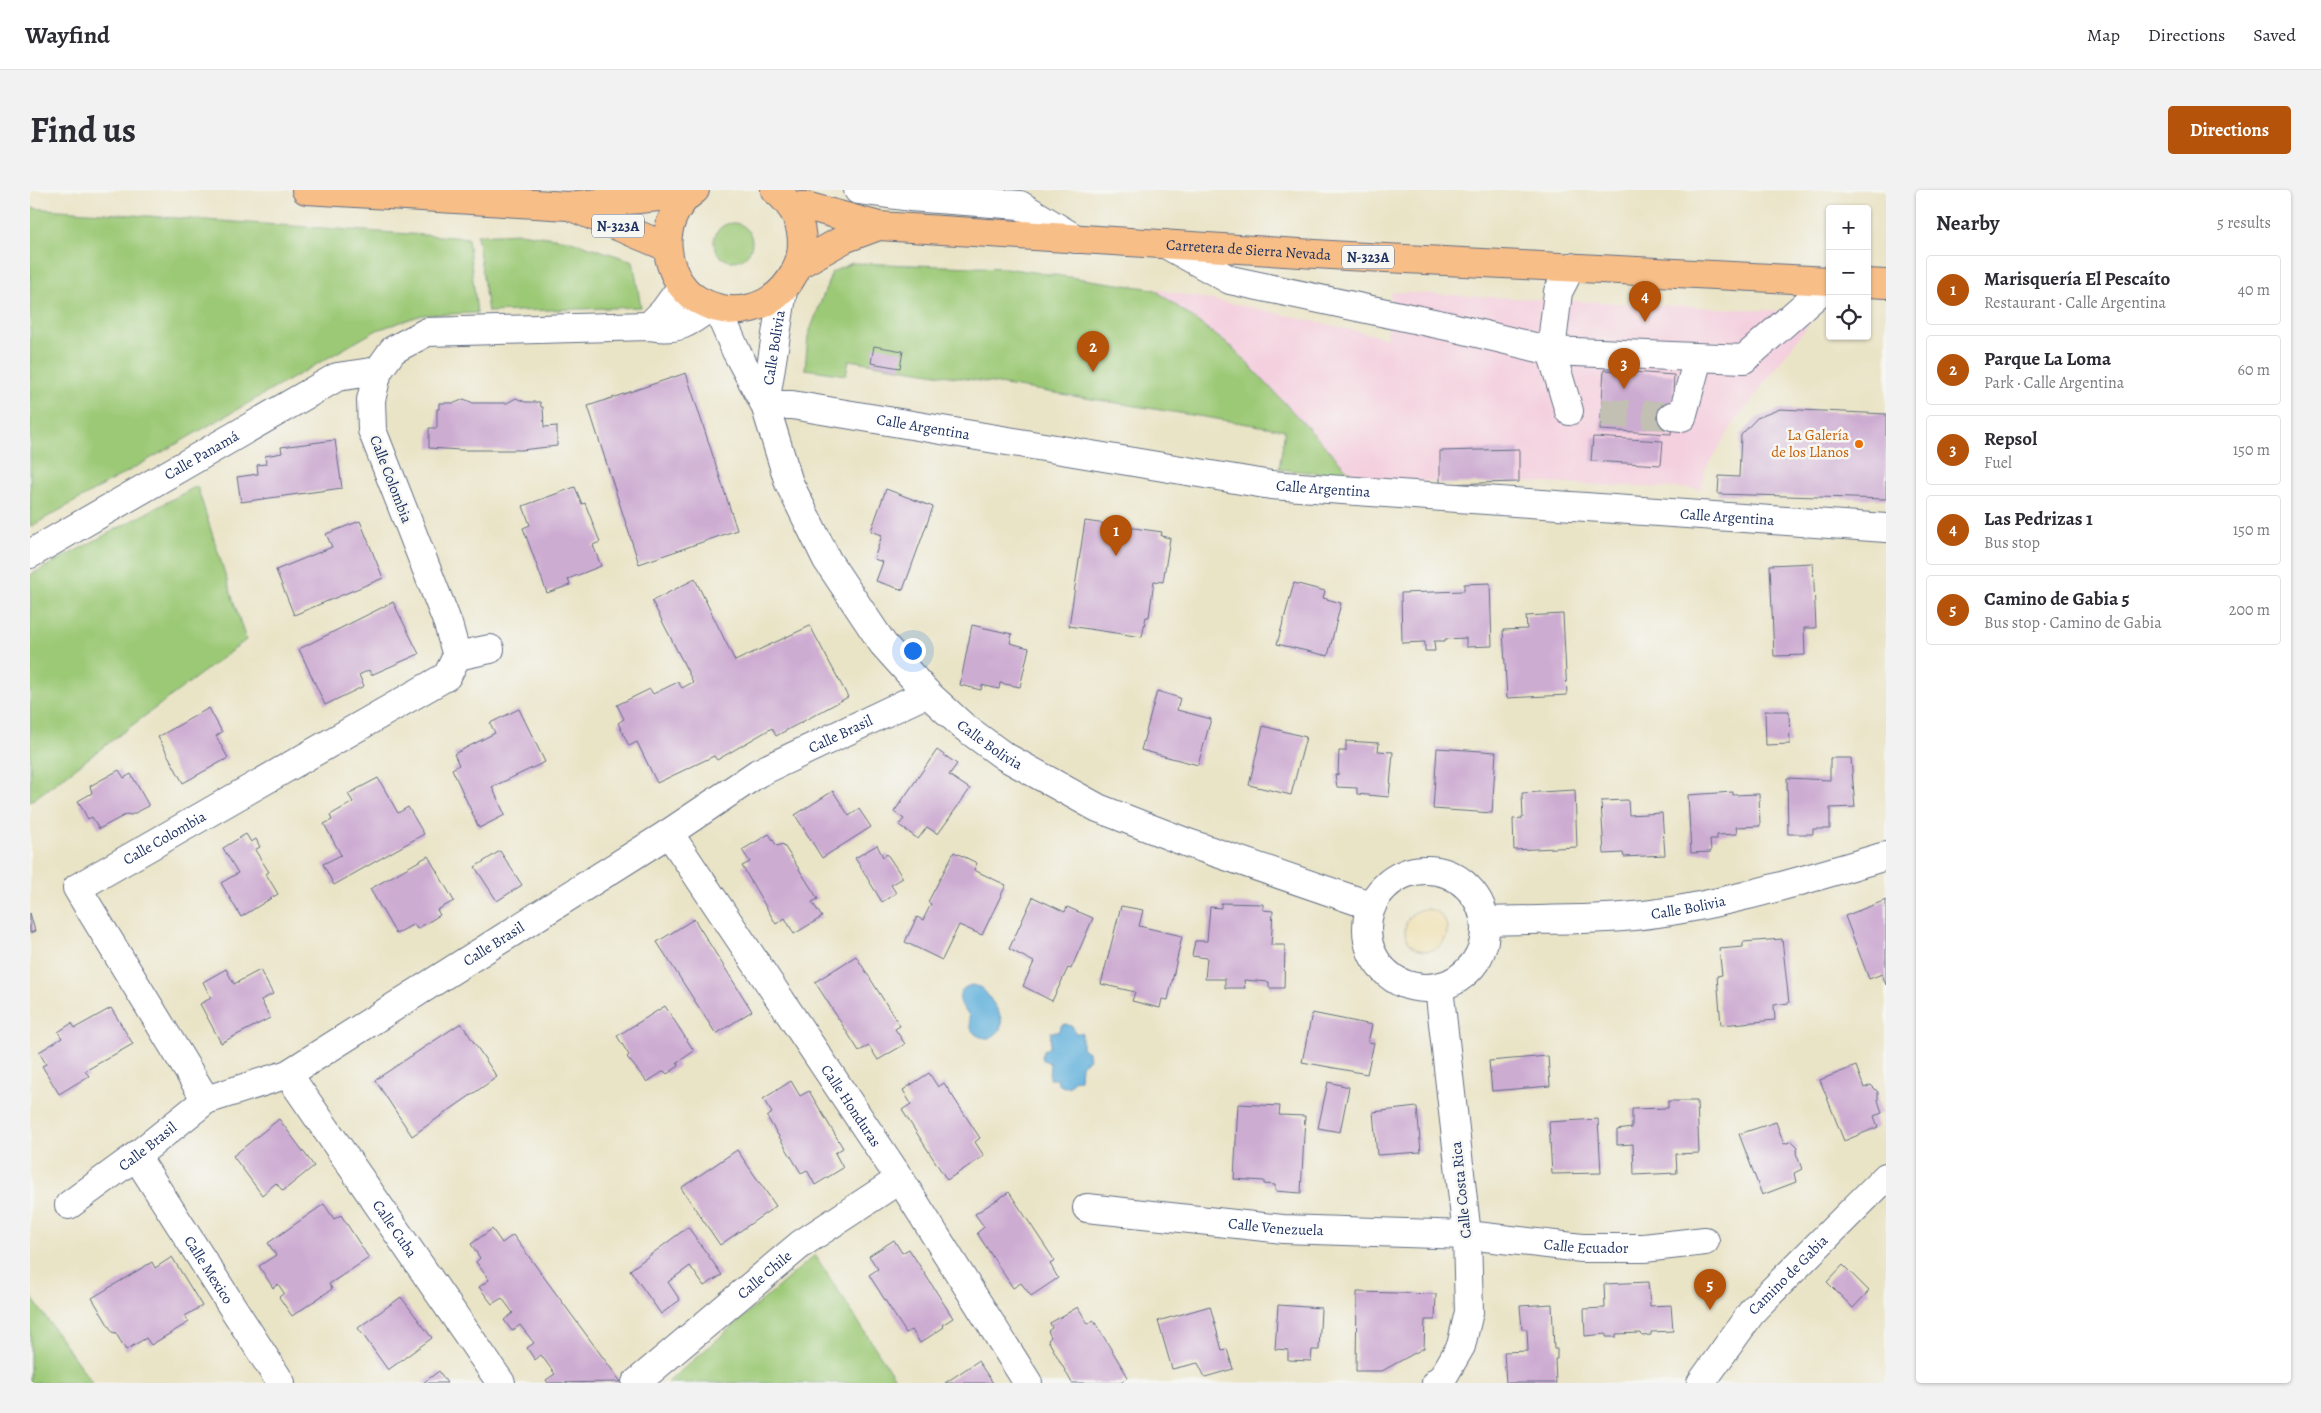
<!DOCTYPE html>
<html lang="en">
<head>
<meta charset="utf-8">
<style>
  :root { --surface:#fff; --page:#f2f2f3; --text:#2b2b33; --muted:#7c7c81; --line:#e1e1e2; --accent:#b45309 }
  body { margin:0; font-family:Alegreya,serif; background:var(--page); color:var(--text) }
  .controls { position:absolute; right:15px; top:15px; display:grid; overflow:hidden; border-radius:5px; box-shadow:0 1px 4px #0004 }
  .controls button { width:45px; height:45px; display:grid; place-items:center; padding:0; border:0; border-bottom:1px solid var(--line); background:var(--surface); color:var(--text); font:25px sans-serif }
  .you { position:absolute; left:882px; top:460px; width:18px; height:18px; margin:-12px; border:4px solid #fff; border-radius:50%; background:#1a73e8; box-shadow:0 0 0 8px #1a73e833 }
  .badge { display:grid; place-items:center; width:32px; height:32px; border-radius:50%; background:var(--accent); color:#fff; font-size:16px; font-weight:700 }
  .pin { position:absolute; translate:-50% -41px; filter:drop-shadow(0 1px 2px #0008) }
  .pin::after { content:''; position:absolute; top:26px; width:18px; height:15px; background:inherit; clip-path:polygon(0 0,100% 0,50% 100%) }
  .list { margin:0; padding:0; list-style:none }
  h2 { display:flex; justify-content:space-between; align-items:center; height:65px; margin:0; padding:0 20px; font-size:21px }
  h2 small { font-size:16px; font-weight:400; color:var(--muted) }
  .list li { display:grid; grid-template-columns:32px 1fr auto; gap:15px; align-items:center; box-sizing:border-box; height:70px; margin:0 10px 10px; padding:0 10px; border:1px solid var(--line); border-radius:5px }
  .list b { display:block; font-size:19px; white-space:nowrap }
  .list p { margin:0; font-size:16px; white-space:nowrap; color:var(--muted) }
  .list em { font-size:16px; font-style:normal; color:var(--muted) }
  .icon { flex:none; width:28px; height:28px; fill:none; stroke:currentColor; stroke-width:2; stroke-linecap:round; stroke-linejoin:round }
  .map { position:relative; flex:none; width:1856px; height:1193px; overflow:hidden; border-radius:5px }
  header { display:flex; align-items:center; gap:30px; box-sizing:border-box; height:70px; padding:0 25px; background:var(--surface); border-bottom:1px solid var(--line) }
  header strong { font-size:24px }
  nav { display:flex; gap:28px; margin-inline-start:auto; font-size:18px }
  .intro { display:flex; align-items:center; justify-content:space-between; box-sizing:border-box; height:120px; padding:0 30px }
  h1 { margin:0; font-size:35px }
  .button { padding:12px 22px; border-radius:5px; background:var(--accent); color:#fff; font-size:18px; font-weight:700 }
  main { display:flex; gap:30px; padding:0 30px }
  aside { flex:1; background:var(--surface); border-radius:5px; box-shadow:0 1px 4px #0004 }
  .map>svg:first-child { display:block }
  .built { fill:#f4cfde }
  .green { fill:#9cc976; stroke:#5c7c6a }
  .sand { fill:#eeda9e; stroke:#84847e }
  .water { fill:#62b1dc; stroke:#3e709d }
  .building { fill:#cdacd2 }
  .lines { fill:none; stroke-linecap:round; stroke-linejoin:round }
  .minor-tunnel { stroke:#c1c0b2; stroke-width:28; stroke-dasharray:28 14; stroke-linecap:butt }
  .minor-casing { stroke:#636e83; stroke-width:30 }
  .major-casing { stroke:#636e83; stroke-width:30 }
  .minor { stroke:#fff; stroke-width:28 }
  .major { stroke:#f7be88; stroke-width:28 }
  .food-dot { fill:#e8710a; stroke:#f6f6f2; stroke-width:2 }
  .labels { text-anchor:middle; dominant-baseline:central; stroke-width:5; stroke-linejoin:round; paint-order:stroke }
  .shield { fill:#f6f6f2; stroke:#5d6b8a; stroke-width:1 }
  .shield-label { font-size:14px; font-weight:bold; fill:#1b2f5e }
  .street-label { font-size:15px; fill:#1b2f5e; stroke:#f6f6f2 }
  .food-label { font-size:15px; fill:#c56008; stroke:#f6f6f2; text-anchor:end }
</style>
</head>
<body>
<header>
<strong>Wayfind</strong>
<nav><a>Map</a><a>Directions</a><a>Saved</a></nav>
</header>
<div class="intro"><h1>Find us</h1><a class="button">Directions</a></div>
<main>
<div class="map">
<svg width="1856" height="1193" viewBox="0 0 1856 1193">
  <rect width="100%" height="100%" fill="#f6f6f2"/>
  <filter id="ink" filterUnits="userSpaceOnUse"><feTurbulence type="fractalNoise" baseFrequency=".02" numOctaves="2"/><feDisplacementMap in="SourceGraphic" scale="10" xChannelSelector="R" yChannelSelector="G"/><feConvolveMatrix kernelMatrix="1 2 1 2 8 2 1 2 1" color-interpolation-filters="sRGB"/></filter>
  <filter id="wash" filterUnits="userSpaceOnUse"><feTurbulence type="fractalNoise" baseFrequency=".0096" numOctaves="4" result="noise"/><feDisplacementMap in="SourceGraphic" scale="20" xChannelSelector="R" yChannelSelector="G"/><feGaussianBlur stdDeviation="1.12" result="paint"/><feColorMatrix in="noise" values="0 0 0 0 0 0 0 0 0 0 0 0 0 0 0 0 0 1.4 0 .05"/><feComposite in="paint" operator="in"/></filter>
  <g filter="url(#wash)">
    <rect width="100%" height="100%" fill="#eae4c7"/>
    <path class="built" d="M1124,99L1220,117L1357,148L1361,102L1787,123L1703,235L1675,279L1672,299L1489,292H1409L1324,287L1204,159Z"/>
    <path class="green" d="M0,18L438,48L447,123L392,125L347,140L0,337Z
      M684 52a19 19 0 1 1 38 0a19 19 0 1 1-38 0Z
      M490,43L538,50L603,71L611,117L458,122L447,45Z
      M822,73L975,78L1124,99L1204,159L1324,287L1249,279L1255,240L819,170L816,185L775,179L778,146L802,82Z
      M167,296L216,450L0,612V385Z
      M785,1065L868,1193H637Z
      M0,1105L62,1193H0Z"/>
    <path class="sand" d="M1375 740a21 21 0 1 1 42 0a21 21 0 1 1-42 0Z"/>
    <path class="water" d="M942,795C953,796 957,804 963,813C972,826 978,840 959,848C943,848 939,839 939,825C929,815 923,799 942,795Z
      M1036,834L1043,837L1045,843H1052V858L1058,862L1059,869L1051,875L1050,889L1043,890L1040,896L1034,897L1028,894L1027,889H1019L1020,873L1013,870L1012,865L1014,860L1020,857L1021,842H1028L1031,836Z"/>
    <g id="blocks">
      <path class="building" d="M844,156L873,161L870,178L841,173Z
        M1574,180L1644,185L1641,244L1570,240Z
        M656,183L707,340L609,374L558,216Z
        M486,208L495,212H510L511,217H513L514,237L527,236V256L491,260H430L399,258V238H407V219H409V213H425L434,209L443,213H477Z
        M1750,219L1856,224V309L1688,304L1689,286L1709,287L1711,245L1727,228Z
        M1563,247L1633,251L1631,275L1561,271Z
        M305,250L312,298L211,312L207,287L228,284L227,275L236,274L235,266L252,263L251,257Z
        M1489,259V292L1410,294V261Z
        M545,297L552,314L555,313L570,352L563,355L571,376L538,389L540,395L517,403L493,338L500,335L493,316Z
        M856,299L903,317L873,400L846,391L853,372L844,369L852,345L841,341Z
        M330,331L353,388L264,425L246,380L302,357L296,344Z
        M1055,331L1132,342L1131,346L1140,348L1133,392L1124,391L1119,427H1116L1112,447L1039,436Z
        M1783,373L1786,438H1774L1775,465L1744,466L1740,375Z
        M665,389L705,471L780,436L818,507L746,546L742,538L687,570L684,566L627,593L607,552L599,556L588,533L594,529L587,515L620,499L623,504L648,492L652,498L663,492L622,411Z
        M1264,393L1295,401L1293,408L1311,413L1298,466L1247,454Z
        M1460,393L1462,456L1436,457V448L1415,449V451H1404L1405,461H1395V452L1372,453L1371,403L1434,401V394Z
        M363,412L389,464L341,485L339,480L329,485L334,496L295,515L269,459Z
        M1533,424L1537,505L1477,508L1473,440L1497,439L1496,426Z
        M942,435L982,444L980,453L999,458L990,497L970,493L969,499L952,495L951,500L930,495Z
        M1127,501L1150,508L1147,520L1181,529L1168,575L1111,560Z
        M179,518L192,542L186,546L198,568L153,593L128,547Z
        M489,519L515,572L462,597L475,625L449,638L422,579L429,575L424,564L465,543L460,533Z
        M1735,521H1759L1760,554L1736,555Z
        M1233,536L1276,547L1261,605L1219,595Z
        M1316,551L1349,553L1348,561L1363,562L1359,607L1327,604V598L1307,597L1305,584L1308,585L1309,561H1316Z
        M1407,558L1466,562L1462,623L1403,619Z
        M907,560L927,574L919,585L940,599L908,644L897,637L888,649L869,635L874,629L864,622Z
        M1800,568H1821L1825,617L1800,618V639H1783V644H1758L1757,588L1800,590Z
        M89,580L94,588L101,584L119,616L101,625L97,624L69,639L62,627L58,629L48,611L62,603L60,596Z
        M348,588L368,623L378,617L394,644L304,695L293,674L311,665L294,634L302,630L300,625L323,612L318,604Z
        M1545,600L1547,657L1484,660L1483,629L1493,628L1492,603Z
        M803,601L819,626L829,619L841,637L792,668L765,625Z
        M1703,602V605L1729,604L1730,636L1706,637L1707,644L1687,645V649H1680L1681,662L1661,663L1658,605Z
        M1598,610L1599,625L1632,623L1635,665L1594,667L1593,663L1574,664L1571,611Z
        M216,644L221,652L226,649L230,657L225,660L239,682L236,684L248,704L211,727L191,693L208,683L193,658Z
        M739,644L747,656L753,654L788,709L782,712L792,727L764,744L755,728L746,734L712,676L720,672L712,660Z
        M847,655L853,667L857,664L873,688L861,695L866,703L852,712L825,668Z
        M470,661L492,695L467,711L445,677Z
        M924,662L947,673L944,680L976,695L952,745L929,735L912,770L875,752L887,727L893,730L901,714L898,712Z
        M398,666L424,711L407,720L410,725L387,739L384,734L366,744L340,699Z
        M1003,707L1035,722L1037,717L1063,728L1041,779L1038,778L1022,811L993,796L1004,772L979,759Z
        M1856,710V795L1852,784L1839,789L1815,726Z
        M1191,713L1233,714V720L1243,721L1241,755H1255L1254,798H1239V792L1214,790L1215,798H1195V789H1175L1177,768L1162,766L1165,751H1177L1180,717L1191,718Z
        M1091,716L1113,720L1109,736L1152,746L1138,810L1132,809L1130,818L1102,811L1105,802L1071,794Z
        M0,723L5,741L0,743Z
        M664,729L722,821L686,844L627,752Z
        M1752,749L1759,813L1744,815L1745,830L1691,835L1687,786L1692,785L1689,759L1713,757V752Z
        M826,766L870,836L865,839L875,854L848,870L839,856L829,861L785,792Z
        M196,779L204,794L230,780L243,804L231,810L240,828L191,853L170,814L181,808L173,792Z
        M635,816L664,861L647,873L649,876L637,884L634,881L617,892L597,867L599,865L587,846Z
        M81,818L103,854L55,881L59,886L29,904L12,876L16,874L9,862L32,848L28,842L42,833L45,838Z
        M1282,823L1342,835L1338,852L1344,853L1337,884L1272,872Z
        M431,833L467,887L382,946L345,890Z
        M1518,866L1520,896L1462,901L1459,871Z
        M1826,876L1834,898L1841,895L1848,902V910L1852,923L1844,926L1848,937L1814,951L1790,890Z
        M899,883L908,897L914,893L950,948L945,952L954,966L917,990L872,920L881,914L873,900Z
        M761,891L770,906L779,901L813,958L805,963L813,978L785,995L777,980L771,983L737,927L742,923L733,909Z
        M1298,892L1319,897L1310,942L1288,938Z
        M1638,911H1667L1669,963L1646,964L1647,983L1604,985L1603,954L1587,955V940L1602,938V919L1638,918Z
        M1208,914L1250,916L1249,925L1275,926L1271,1003L1245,1001V995L1234,994V991L1204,989Z
        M1387,917L1391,962L1347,965L1343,922Z
        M249,929L284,976L253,1001L246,993L232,1005L203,966Z
        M1568,929L1571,983L1522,984L1519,932Z
        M1746,932L1754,954L1762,951L1768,957L1766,963L1772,979L1764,983L1766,992L1732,1005L1709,944Z
        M707,960L746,1016L690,1055L651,998Z
        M979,1002L1025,1071L1020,1074L1028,1088L1001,1106L991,1093L983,1098L947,1043L954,1037L945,1024Z
        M294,1014L304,1029L311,1025L339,1068L299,1094L302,1099L262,1126L249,1107L254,1103L248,1094L243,1098L229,1076L246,1065L238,1053Z
        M658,1037L692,1085L674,1096L660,1076L638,1092L650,1110L631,1124L600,1080Z
        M462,1039L472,1053L483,1045L591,1192L518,1193L516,1190L525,1184L511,1165L505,1170L497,1158L504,1153L490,1135L482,1141L474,1130L483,1123L472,1108L462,1114L449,1097L459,1090L446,1072L450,1068L441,1054Z
        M864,1050L872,1063L879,1059L923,1128L912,1135L914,1137L890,1153L882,1140L876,1143L839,1085L848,1079L839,1066Z
        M142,1067L172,1116L155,1126L159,1132L121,1155L116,1148L96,1160L85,1142L83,1143L62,1108L122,1072L125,1078Z
        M1813,1075L1839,1101L1823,1118L1797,1092Z
        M1618,1092L1620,1116L1641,1115L1643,1141L1621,1142V1145L1612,1146L1611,1143L1586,1144V1147H1576V1144L1555,1146L1554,1119L1575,1118L1574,1094Z
        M1327,1102L1406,1104L1405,1130H1395L1394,1158L1352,1181H1326Z
        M371,1107L402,1148L358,1180L328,1138Z
        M1522,1114L1524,1159H1527V1169H1525L1526,1193H1476L1474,1162L1498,1161L1497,1139H1492L1490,1116Z
        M1248,1115L1291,1118L1289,1160H1282L1281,1171L1258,1170V1160L1245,1159Z
        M1180,1116L1192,1160L1197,1159L1203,1179L1175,1187L1168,1173L1142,1179L1128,1131Z
        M1048,1117L1058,1134L1064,1131L1098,1187L1092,1191L1093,1193H1042L1018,1150L1021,1147L1018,1141L1022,1138L1020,1133Z
        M948,1171L963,1193H915Z
        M409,1181L417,1193H393Z"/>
    </g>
  </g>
  <g filter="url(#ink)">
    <use href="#blocks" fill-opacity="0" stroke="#636e83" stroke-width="1"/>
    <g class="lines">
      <path class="minor-tunnel" d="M1571,223L1642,226"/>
      <g class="minor-casing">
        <g id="minor">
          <path d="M828,0L880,7L990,15L1046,49"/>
          <path d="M1135,54L1200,90L1422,137L1521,161L1539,221"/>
          <path d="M1541,77L1528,102L1521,161L1714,169L1800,93"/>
          <path id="s1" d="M688,120L706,161L735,215L759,293L797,370L853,454L897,503L933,536L974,566L1068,618L1158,653L1342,716"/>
          <path d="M619,136L634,121L652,96"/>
          <path id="s2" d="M735,215H762L1241,295L1856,338"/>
          <path id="s3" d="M735,215L753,100"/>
          <path d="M1642,226L1652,227L1668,168"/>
          <path id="s4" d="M0,364L307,187L348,181"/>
          <path d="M427,466L460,459"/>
          <path id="s5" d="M639,643L870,989L998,1193"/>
          <circle cx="1396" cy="739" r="59"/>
          <path id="s6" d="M1455,731C1504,729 1555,731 1604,726C1690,717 1773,690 1856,666"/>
          <path id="s7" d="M258,884L471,1193"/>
          <path id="s8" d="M176,910L47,698L417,486L427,466L418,434L342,240L341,210L348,181L363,160L397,142L619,136C647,141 658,134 680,117"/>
          <path id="s9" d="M106,966L251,1193"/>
          <path id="s10" d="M39,1015L106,966L176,910L258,884L639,643L728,583L897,503"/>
          <path id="s11" d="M1057,1018L1253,1039L1437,1045L1552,1058H1614L1675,1051"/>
          <path id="s12" d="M606,1193L771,1054L870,989"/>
          <path d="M1406,1193L1413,1187L1431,1156L1439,1122L1437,1045L1409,798"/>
          <path id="s13" d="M1671,1193L1724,1119L1856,987"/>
        </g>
      </g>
      <g class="major-casing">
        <g id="major">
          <path d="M276,0L538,16L659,4"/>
          <path d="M665,0C646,13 635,37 638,60C640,79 650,100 668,110C744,152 811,53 745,0"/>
          <path id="s14" d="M760,16H776L849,36L1317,66L1800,91"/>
          <path d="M544,18L637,57"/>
          <path d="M768,75L814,49L849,36"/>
          <path d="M1837,93L1856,94"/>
        </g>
      </g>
      <use href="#minor" class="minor"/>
      <use href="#major" class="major"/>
    </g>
  </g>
  <circle class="food-dot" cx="1829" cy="254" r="5"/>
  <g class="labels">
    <g class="shield">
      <rect x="562" y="24.5" width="52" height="23" rx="4"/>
      <rect x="1312" y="55.5" width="52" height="23" rx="4"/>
    </g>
    <g class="shield-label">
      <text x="588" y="36">N-323A</text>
      <text x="1338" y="67">N-323A</text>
    </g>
    <g class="street-label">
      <text stroke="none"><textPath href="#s14" startOffset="462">Carretera de Sierra Nevada</textPath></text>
      <text stroke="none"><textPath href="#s3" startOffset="58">Calle Bolivia</textPath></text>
      <text stroke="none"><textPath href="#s2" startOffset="160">Calle Argentina</textPath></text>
      <text stroke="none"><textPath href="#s4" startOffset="198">Calle Panamá</textPath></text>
      <text transform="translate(361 289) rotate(69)">Calle Colombia</text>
      <text stroke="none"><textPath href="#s2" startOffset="565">Calle Argentina</textPath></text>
      <text stroke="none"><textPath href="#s2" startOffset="970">Calle Argentina</textPath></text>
      <text stroke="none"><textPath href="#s10" startOffset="908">Calle Brasil</textPath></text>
      <text stroke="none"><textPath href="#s1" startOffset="522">Calle Bolivia</textPath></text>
      <text stroke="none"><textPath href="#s8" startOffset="349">Calle Colombia</textPath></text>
      <text stroke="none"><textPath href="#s6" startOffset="204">Calle Bolivia</textPath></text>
      <text stroke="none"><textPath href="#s10" startOffset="502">Calle Brasil</textPath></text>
      <text stroke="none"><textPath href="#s5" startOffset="328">Calle Honduras</textPath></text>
      <text stroke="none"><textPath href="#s10" startOffset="98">Calle Brasil</textPath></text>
      <text transform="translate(1431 1000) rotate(-96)">Calle Costa Rica</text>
      <text stroke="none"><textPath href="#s11" startOffset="190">Calle Venezuela</textPath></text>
      <text stroke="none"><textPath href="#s7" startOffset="188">Calle Cuba</textPath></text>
      <text stroke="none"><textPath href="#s11" startOffset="501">Calle Ecuador</textPath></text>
      <text stroke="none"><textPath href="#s9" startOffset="135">Calle Mexico</textPath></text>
      <text stroke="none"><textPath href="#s12" startOffset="168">Calle Chile</textPath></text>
      <text stroke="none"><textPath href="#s13" startOffset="139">Camino de Gabia</textPath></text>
    </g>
    <g class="food-label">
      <text x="1819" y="245">La Galería<tspan x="1819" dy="17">de los Llanos</tspan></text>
    </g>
  </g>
</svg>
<div class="controls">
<button>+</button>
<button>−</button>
<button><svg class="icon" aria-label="locate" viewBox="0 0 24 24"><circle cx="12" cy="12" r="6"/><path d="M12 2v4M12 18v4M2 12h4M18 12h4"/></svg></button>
</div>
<div class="you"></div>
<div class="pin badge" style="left:1086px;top:366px">1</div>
<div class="pin badge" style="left:1063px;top:182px">2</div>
<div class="pin badge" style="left:1594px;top:199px">3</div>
<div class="pin badge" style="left:1615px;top:132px">4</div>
<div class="pin badge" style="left:1680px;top:1120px">5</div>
</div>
<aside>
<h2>Nearby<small>5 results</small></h2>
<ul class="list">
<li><span class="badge">1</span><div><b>Marisquería El Pescaíto</b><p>Restaurant · Calle Argentina</p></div><em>40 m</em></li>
<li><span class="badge">2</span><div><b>Parque La Loma</b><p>Park · Calle Argentina</p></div><em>60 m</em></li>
<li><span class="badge">3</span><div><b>Repsol</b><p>Fuel</p></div><em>150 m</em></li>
<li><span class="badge">4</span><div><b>Las Pedrizas 1</b><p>Bus stop</p></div><em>150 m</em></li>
<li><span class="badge">5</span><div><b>Camino de Gabia 5</b><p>Bus stop · Camino de Gabia</p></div><em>200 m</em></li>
</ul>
</aside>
</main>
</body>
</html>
